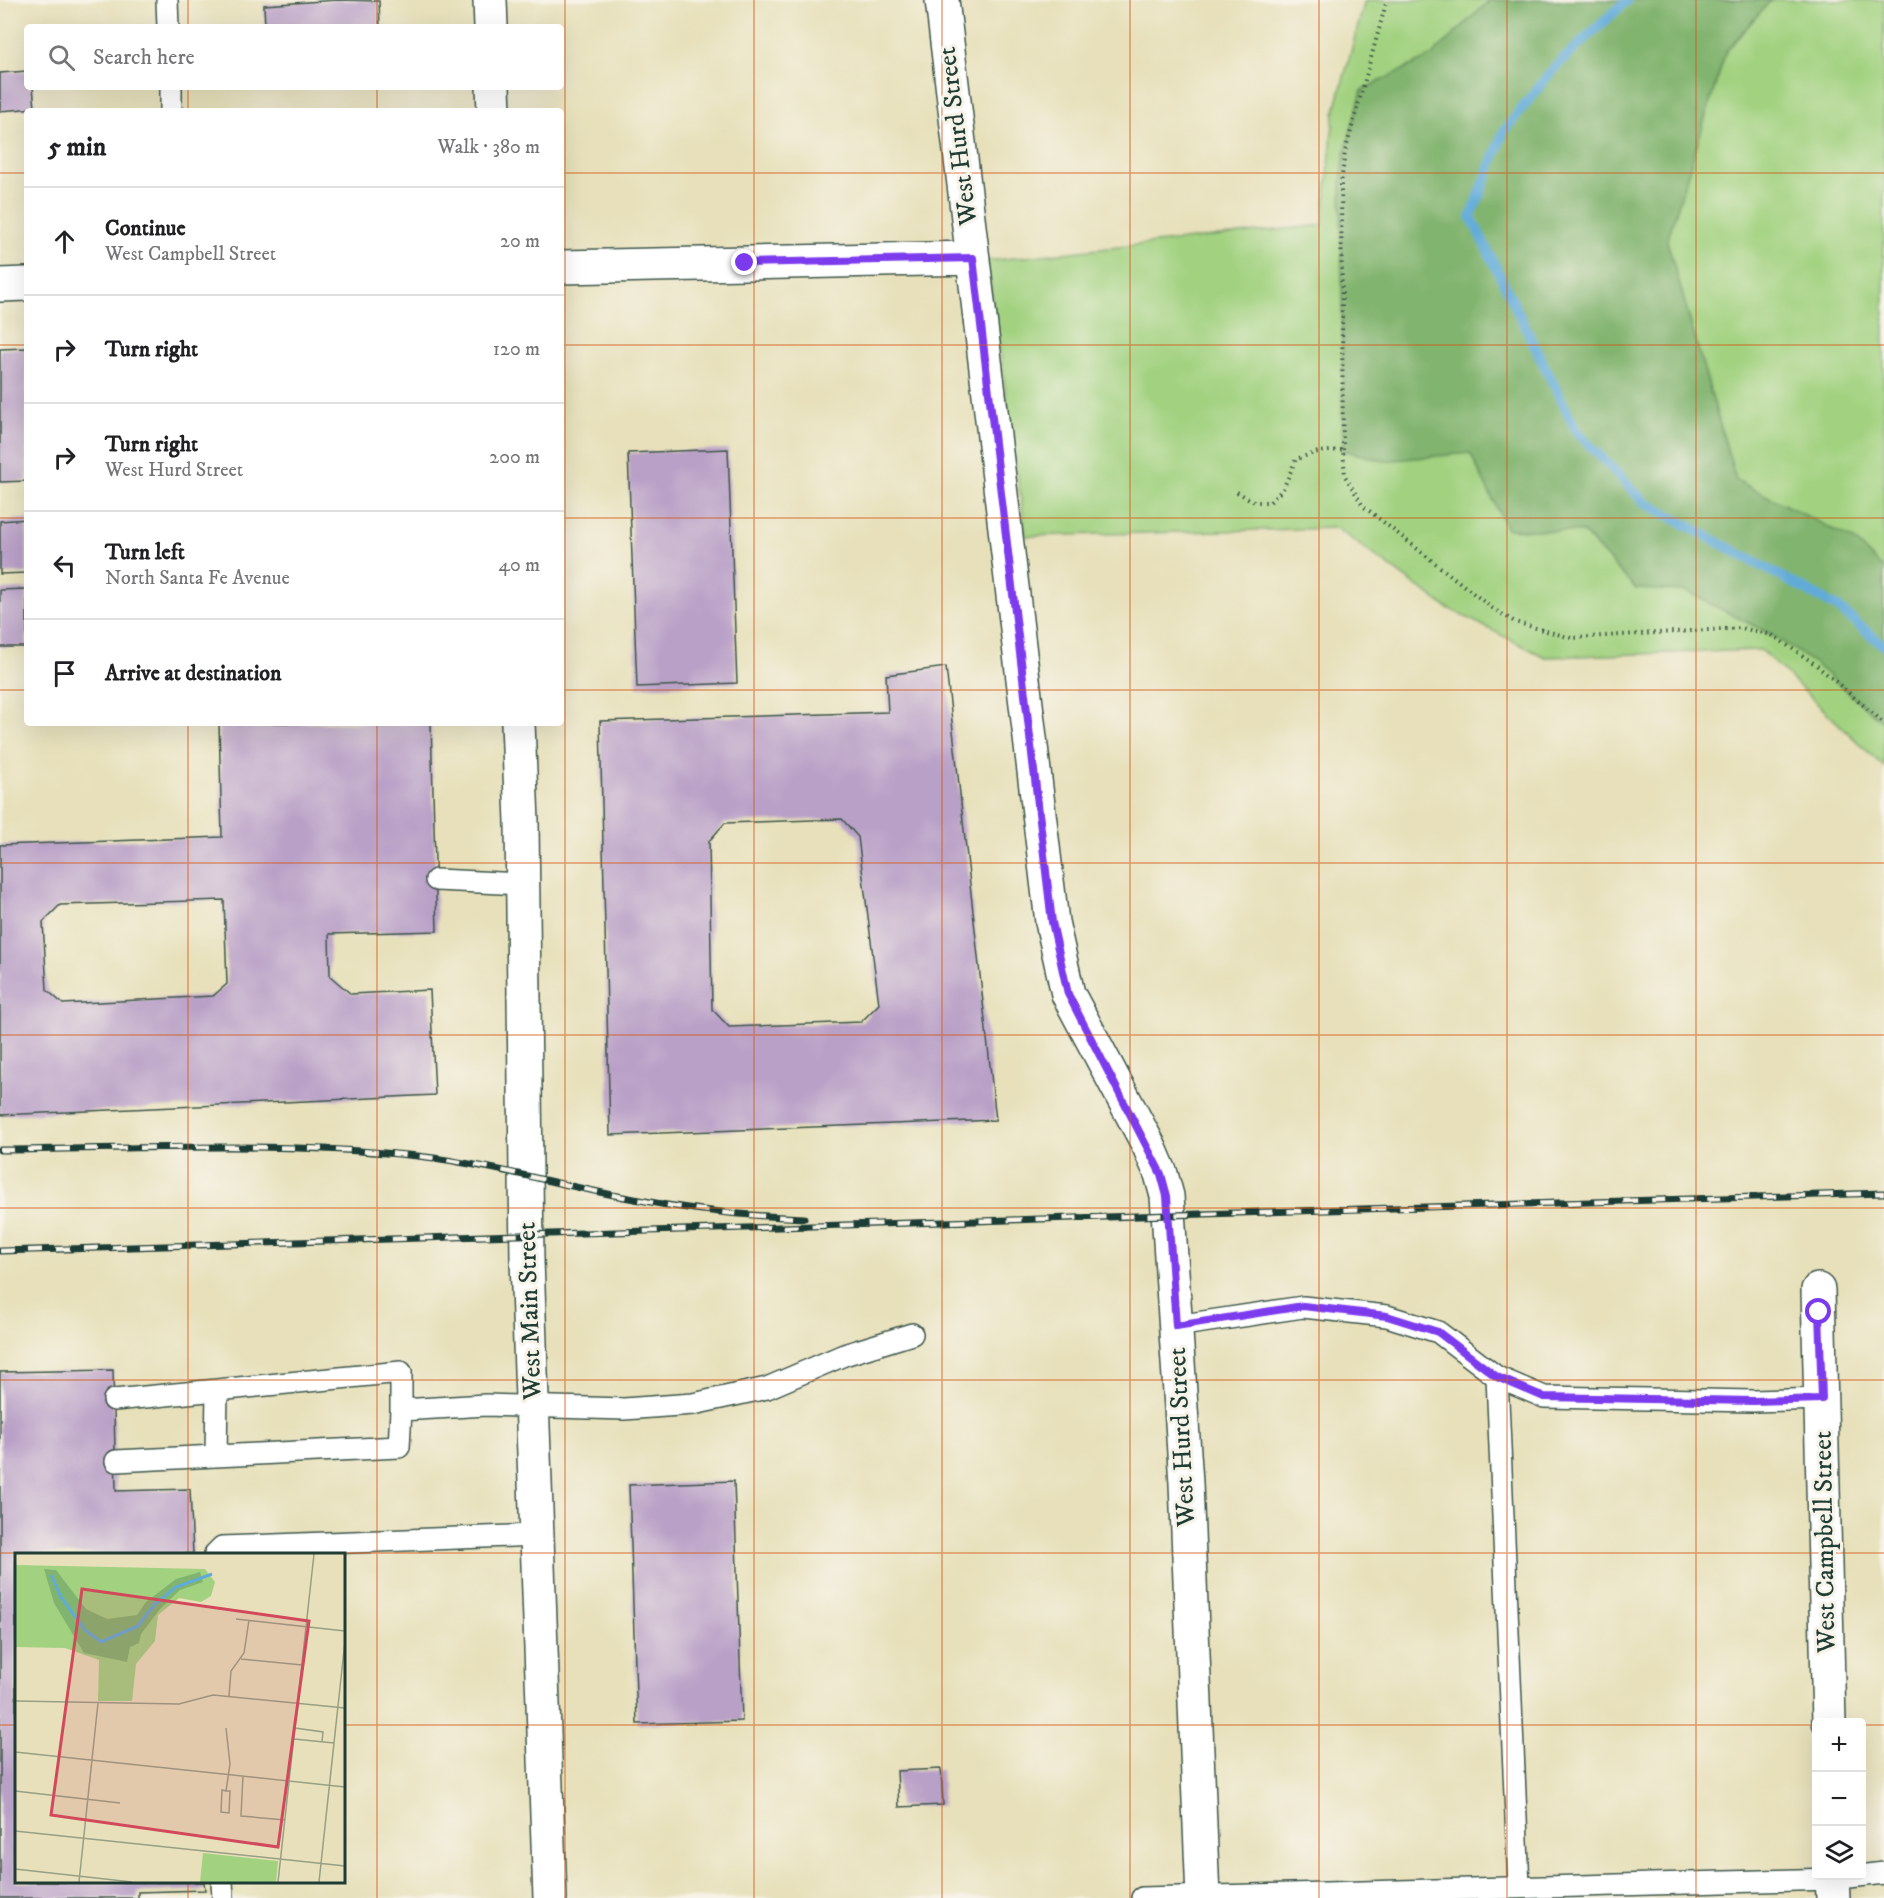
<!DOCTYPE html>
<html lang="en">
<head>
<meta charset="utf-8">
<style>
  :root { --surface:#fff; --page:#f6f6f6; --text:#202124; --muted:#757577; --line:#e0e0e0 }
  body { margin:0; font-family:"IM FELL DW Pica",serif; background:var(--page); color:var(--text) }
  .controls { position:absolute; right:18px; bottom:18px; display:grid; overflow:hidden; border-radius:6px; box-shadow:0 6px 24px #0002 }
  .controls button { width:54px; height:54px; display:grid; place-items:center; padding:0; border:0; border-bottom:2px solid var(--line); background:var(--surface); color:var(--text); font:30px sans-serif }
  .stop { position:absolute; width:18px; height:18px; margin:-14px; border:4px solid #7c3aed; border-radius:50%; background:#fff }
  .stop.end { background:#7c3aed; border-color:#fff; box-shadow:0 2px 6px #0008 }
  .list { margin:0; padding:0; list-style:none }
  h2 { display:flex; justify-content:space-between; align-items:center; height:78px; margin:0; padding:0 24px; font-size:26px }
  h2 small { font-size:20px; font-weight:400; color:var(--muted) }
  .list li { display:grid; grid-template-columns:39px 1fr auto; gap:18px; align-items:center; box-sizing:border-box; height:108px; padding:0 24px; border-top:2px solid var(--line) }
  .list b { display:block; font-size:22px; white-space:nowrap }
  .list p { margin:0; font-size:20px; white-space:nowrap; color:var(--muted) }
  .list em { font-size:20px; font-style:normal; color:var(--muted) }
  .icon { flex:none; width:33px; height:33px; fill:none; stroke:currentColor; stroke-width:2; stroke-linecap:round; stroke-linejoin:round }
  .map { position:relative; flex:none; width:1884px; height:1898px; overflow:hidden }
  .search { position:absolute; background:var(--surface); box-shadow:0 6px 24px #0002; left:24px; top:24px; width:540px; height:66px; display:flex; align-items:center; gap:15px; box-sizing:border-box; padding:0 21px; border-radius:6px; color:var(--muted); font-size:22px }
  .panel { position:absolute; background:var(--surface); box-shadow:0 6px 24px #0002; left:24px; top:108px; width:540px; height:618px; border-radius:6px }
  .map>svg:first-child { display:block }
  .green { fill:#a2d280; stroke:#60885a; stroke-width:1.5 }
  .forest { fill:#81b46e; stroke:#507851; stroke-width:1.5 }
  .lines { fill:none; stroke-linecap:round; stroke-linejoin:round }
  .stream { stroke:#61abd9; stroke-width:10 }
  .building { fill:#b9a0c7; fill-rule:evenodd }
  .lane-casing { stroke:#3d5548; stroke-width:24 }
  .street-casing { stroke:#3d5548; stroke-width:36 }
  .path { stroke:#3d5548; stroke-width:4; stroke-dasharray:1.5 4.5; stroke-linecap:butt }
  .lane { stroke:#fff; stroke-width:21 }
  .street { stroke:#fff; stroke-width:33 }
  .rail-casing { stroke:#1f3d34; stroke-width:7 }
  .rail { stroke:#f7f3e8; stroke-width:4.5; stroke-dasharray:14; stroke-linecap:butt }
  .route { stroke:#7c3aed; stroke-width:8 }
  .grid { fill:none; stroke:#d45610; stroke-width:1.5; stroke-opacity:0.55 }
  .labels { text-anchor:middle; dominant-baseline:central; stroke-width:6; stroke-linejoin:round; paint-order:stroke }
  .street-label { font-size:26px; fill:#1f3d34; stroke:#f7f3e8 }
  .inset-river { fill:none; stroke:#61abd9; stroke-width:3 }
  .inset-road { fill:none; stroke:#979f84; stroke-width:1.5 }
  .view { fill:#d1495b; fill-opacity:0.15; stroke:#d1495b; stroke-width:3 }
  .inset-edge { fill:none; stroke:#1f3d34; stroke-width:3 }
</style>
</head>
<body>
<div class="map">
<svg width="1884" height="1898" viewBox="0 0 1884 1898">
  <rect width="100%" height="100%" fill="#f7f3e8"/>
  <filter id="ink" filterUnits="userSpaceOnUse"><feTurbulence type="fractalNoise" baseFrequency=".0167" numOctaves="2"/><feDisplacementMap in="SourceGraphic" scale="12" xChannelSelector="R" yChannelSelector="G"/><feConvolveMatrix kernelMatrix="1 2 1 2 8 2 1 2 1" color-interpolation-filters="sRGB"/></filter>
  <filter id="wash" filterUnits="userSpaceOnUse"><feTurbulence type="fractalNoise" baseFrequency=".008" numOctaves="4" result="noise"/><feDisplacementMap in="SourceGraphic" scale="24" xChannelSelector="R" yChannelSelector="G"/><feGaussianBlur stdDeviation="1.35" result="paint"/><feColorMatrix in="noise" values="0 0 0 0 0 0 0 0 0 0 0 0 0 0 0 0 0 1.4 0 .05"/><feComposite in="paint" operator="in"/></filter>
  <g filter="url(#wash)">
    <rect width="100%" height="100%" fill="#e7e0ba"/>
    <path class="green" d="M1365,0H1884V767L1761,650L1545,657L1446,607L1336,528L1026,536L987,261L1323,225L1334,114Z"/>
    <path class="forest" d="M1490,0H1771L1726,51L1667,241L1736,480L1854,540L1884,569V723L1815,664L1772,635L1685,591L1636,589L1583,532L1507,529L1470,453L1383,461L1343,450L1341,184L1345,152L1362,90L1431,56Z"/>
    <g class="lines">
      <path class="stream" d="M1627,0L1554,68L1504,131L1471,217L1577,432L1644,502L1837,607L1884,646"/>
    </g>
    <g id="blocks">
      <path class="building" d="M338,0L379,1L380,27H265L264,5Z
        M27,71V87H33L35,108L0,111V73Z
        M27,348V481L0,482V349Z
        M728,449L737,683L637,687L628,453Z
        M27,519V573L0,574V521Z
        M27,589V647H0V590Z
        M946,667L996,1120L610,1135L600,721L888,712L886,675ZM842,819L858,837L879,1004L861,1022L729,1027L712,1009L709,841L725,823Z
        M219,723H431L437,931L329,934L330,976L351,994L430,990L435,1095L0,1115V845L222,837ZM224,900L227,984L213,996L63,1004L47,990L43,922L60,905Z
        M113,1370L116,1491L190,1489L193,1554H16V1882H204L205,1890L138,1892V1898H0V1372Z
        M734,1481L742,1721L637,1724L629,1485Z
        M941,1769L943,1805L899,1807L897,1771Z"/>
    </g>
  </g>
  <g filter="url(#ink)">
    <use href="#blocks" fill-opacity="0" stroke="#3d5548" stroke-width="1.5"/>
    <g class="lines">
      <g class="lane-casing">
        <path id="lane" d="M167,0L168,27
          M171,87V111
          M436,880L523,884
          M1176,1326L1303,1307L1387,1316L1438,1332L1497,1377L1544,1397L1753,1401L1822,1399
          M1497,1377L1519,1887
          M114,1400L217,1390
          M401,1410L399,1447L216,1456L217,1390L401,1372V1410L486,1405L624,1409L693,1404L767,1388L844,1355L912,1334
          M116,1461L216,1456
          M215,1554L222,1547L537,1535
          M222,1882L223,1898
          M1142,1898L1832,1879L1884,1873"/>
      </g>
      <g class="street-casing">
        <path id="street" d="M490,0L491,27
          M942,0L1052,922L1068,994L1149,1146L1161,1174L1167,1196L1186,1483L1203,1898
          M493,87L494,111
          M561,267L973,258
          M0,285L27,284
          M518,723L522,822L527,1260L550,1898
          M1818,1290L1829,1722
          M1832,1876L1833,1898"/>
      </g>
      <path class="path" d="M1343,450L1341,184L1345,152L1387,0
        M1237,492L1254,502H1270L1283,489L1296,459L1318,452L1343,450L1345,476L1363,506L1492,608L1515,622L1571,638L1742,628L1772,635L1815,664L1884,723"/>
      <use href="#lane" class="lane"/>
      <use href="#street" class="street"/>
      <g class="rail-casing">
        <path id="rail" d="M0,1150C144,1149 290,1140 434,1158C499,1167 564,1186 629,1198C687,1210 745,1216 804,1218
          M0,1251L1884,1193"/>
      </g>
      <use href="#rail" class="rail"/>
    </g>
  </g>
  <g class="lines" filter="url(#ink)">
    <path class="route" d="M745,263L973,258L1052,922L1068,994L1161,1174L1167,1196L1176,1326L1303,1306L1387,1316L1438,1332L1497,1377L1544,1397L1753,1401L1822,1399L1819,1312"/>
  </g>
  <path class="grid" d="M188,0V27M377,0V27M565,0V1898M754,0V1898M942,0V1898M1130,0V1898M1319,0V1898M1507,0V1898M1696,0V1898M188,87V111M377,87V111M0,173H27M561,173H1884M0,345H27M561,345H1884M0,518H27M561,518H1884M0,690H27M561,690H1884M188,723V1554M377,723V1898M0,863H1884M0,1035H1884M0,1208H1884M0,1380H1884M0,1553H1884M0,1725H16M344,1725H1816M1862,1725H1884M188,1882V1898"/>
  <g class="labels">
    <g class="street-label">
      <text transform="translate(958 136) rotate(-97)">West Hurd Street</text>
      <text transform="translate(530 1311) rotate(-92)">West Main Street</text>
      <text transform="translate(1182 1437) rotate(-93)">West Hurd Street</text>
      <text transform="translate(1825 1542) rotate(-91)">West Campbell Street</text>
    </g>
  </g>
  <g transform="translate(15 1553)">
    <rect width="330" height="330" fill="#e7e0ba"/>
    <path d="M0,12L190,16L200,29L196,43L186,49L164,45L143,62L140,88L121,111L117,148H83L84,107L50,95L0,94ZM188,300L263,308L261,329H185Z" fill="#a2d280"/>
    <path d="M29,16L41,17L71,56L92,66L122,62L131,49L161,26L185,19L188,29L165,37L145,56L126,81L124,90L115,94L112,109L69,100L39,50Z" fill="#81b46e"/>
    <path class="inset-river" d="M36,22L46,44L70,77L86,89L123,73L139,52L161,34L197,21"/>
    <path class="inset-road" d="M221,66L330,78M226,106L287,112M214,143L216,118L229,100L234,67M0,148L164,151L198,142L330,155M211,175L215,211L211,238L207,237L206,259L214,260L215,238H211M280,175L308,179L307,189M279,186L319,190M0,199L330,234M228,223L226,263L270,267M0,238L105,250M0,278L330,313M0,316L117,329M64,329L83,150M263,329L299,1M304,329L330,88"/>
    <path class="view" d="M67,36L294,68L263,294L36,262Z"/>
    <rect width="330" height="330" class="inset-edge"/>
  </g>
</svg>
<div class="controls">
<button>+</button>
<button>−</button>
<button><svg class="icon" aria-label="layers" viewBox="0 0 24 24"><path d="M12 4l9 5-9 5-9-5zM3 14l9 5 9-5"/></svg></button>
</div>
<div class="stop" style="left:1819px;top:1312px"></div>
<div class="stop end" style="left:745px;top:263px"></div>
<div class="search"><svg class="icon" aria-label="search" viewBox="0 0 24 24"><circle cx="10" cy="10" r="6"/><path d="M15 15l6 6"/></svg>Search here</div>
<section class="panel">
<h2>5 min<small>Walk · 380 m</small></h2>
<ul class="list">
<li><svg class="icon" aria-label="ahead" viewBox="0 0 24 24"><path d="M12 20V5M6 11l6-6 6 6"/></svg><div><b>Continue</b><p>West Campbell Street</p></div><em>20 m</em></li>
<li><svg class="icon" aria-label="right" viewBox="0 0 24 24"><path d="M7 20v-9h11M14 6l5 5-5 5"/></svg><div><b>Turn right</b></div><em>120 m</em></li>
<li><svg class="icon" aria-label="right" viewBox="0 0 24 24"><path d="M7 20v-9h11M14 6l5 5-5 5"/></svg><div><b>Turn right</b><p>West Hurd Street</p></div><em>200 m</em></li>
<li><svg class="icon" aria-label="left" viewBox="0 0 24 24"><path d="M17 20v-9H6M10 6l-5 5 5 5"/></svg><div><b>Turn left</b><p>North Santa Fe Avenue</p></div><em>40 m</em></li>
<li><svg class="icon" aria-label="arrive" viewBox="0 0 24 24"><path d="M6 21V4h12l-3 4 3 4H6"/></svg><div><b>Arrive at destination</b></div></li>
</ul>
</section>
</div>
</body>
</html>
